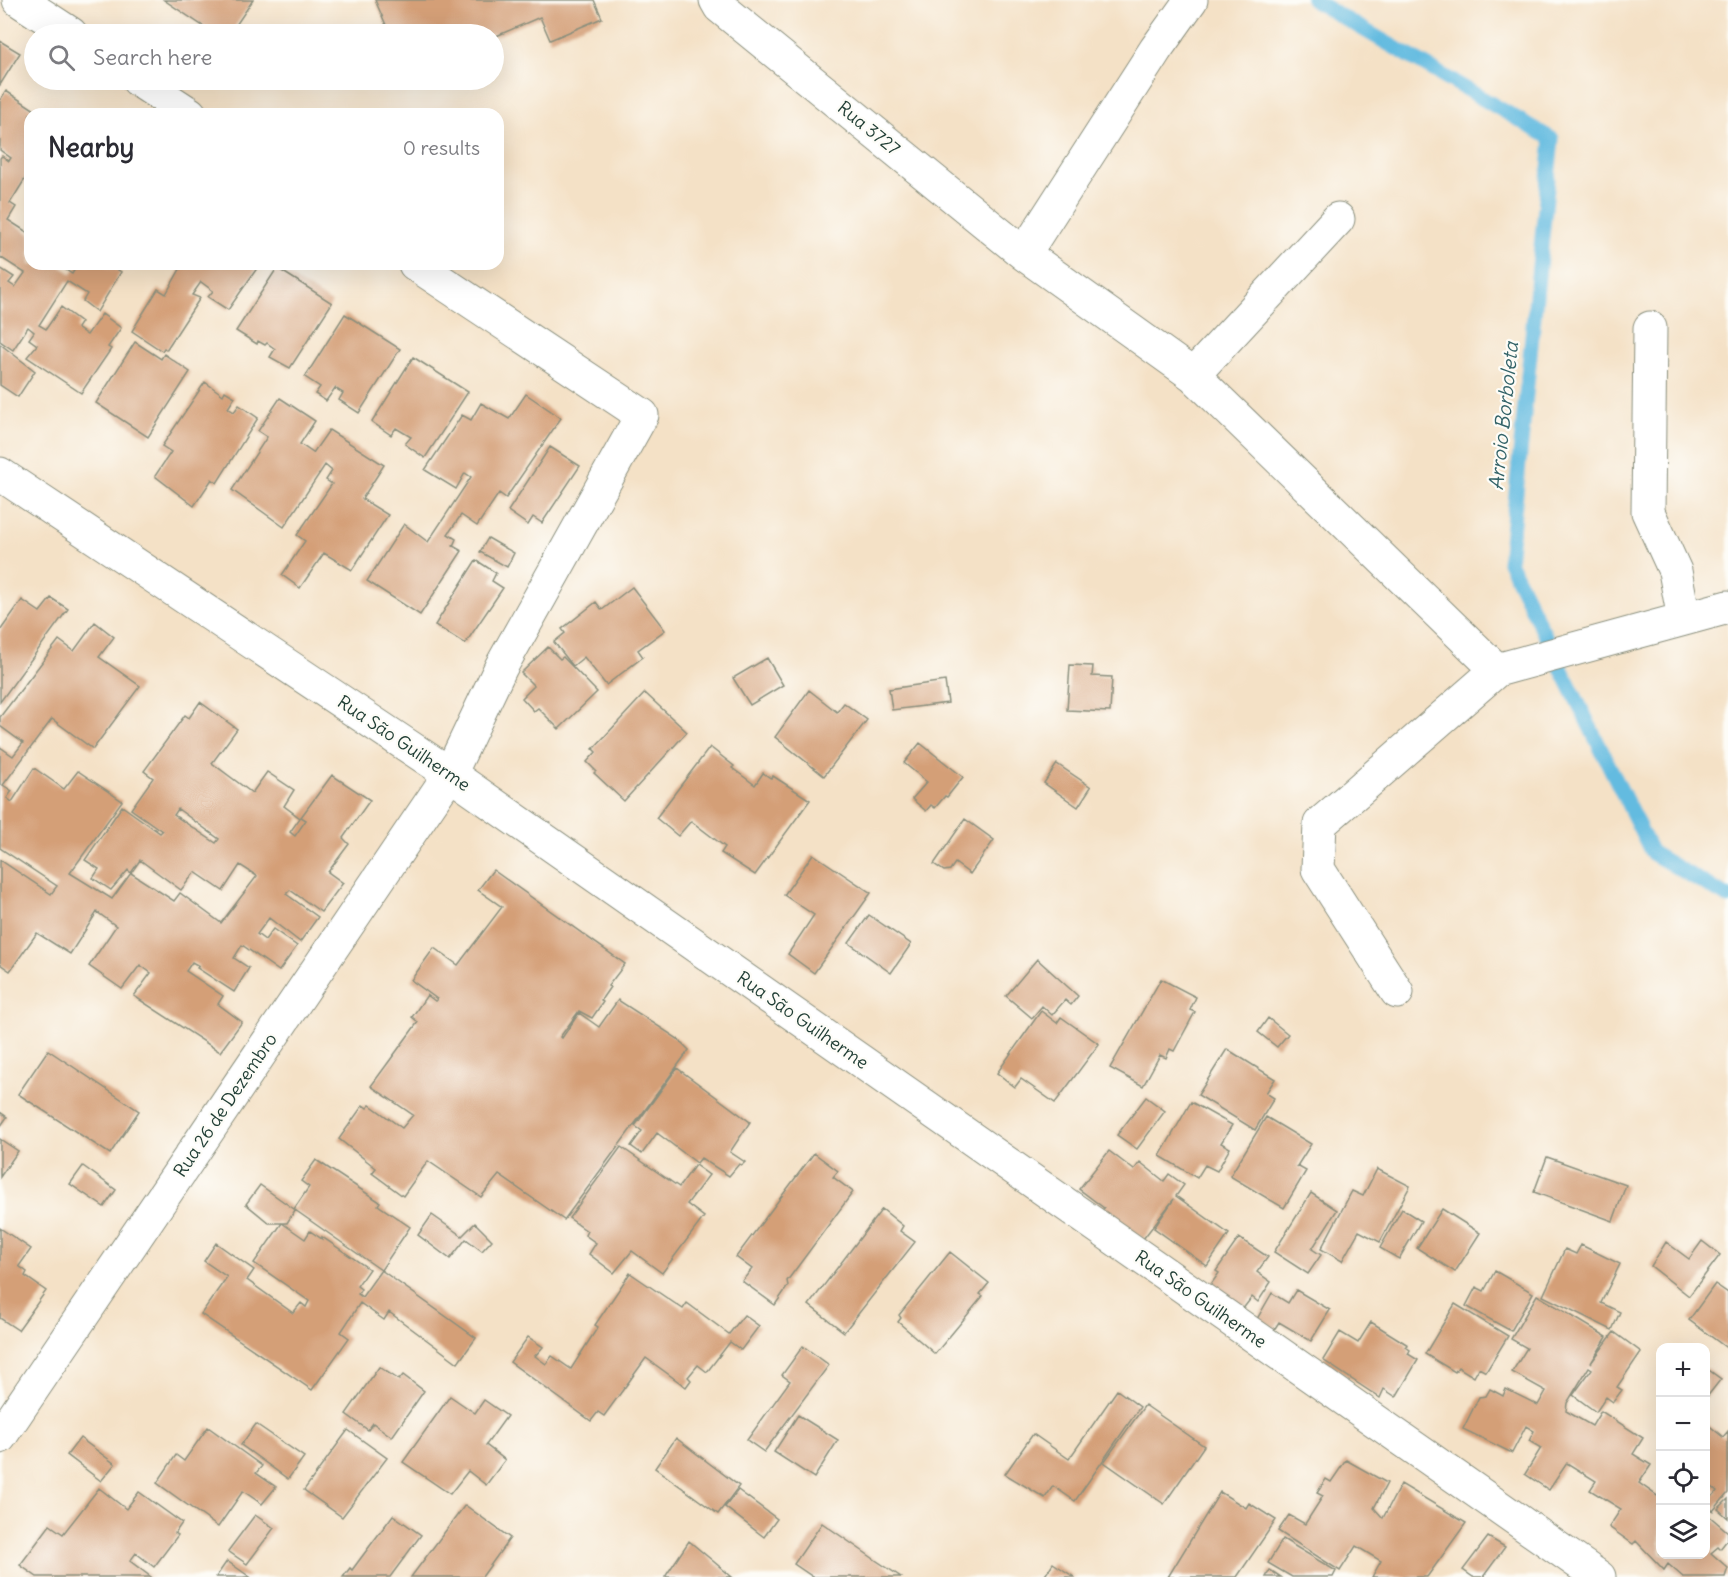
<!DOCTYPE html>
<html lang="en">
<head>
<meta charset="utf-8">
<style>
  :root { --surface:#fff; --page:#f2f2f3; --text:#2b2b33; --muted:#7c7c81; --line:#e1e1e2 }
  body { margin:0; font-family:Delius,sans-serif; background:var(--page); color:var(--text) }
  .controls { position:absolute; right:18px; bottom:18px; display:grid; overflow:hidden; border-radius:12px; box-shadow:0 6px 24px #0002 }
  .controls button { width:54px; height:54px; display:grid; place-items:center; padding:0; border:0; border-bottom:2px solid var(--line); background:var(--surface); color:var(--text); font:30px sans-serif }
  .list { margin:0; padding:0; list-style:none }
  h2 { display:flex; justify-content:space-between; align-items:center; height:78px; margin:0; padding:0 24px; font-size:26px }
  h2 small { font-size:20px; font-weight:400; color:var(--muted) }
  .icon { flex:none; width:33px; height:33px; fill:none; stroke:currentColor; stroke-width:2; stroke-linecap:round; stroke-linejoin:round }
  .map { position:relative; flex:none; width:1728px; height:1577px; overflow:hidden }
  .search { position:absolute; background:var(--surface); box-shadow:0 6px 24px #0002; left:24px; top:24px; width:480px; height:66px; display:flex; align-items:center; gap:15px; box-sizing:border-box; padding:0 21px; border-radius:33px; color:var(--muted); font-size:22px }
  .panel { position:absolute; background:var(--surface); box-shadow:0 6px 24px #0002; left:24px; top:108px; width:480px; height:162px; border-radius:18px }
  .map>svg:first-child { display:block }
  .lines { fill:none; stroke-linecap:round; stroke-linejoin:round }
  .stream { stroke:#63bbe0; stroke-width:15 }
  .building { fill:#d49f77; fill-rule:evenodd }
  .minor-casing { stroke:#8a8f7d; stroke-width:35 }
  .minor { stroke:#fff; stroke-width:33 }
  .labels { text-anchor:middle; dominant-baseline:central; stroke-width:4.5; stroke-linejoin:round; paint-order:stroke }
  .street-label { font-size:18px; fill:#1f3d34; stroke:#fdfcf7 }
  .water-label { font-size:20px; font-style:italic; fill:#336368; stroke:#fdfcf7 }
</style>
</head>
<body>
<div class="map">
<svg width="1728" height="1577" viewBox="0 0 1728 1577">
  <rect width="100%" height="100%" fill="#fdfcf7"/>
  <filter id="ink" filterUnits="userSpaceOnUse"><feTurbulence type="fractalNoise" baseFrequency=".0167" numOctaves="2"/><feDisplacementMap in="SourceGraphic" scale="12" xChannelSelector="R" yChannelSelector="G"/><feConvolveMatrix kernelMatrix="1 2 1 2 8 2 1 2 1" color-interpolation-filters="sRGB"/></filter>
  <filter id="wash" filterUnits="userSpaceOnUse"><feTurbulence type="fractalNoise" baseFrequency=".008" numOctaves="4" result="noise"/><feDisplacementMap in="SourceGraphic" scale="24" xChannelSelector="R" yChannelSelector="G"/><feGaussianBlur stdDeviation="1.35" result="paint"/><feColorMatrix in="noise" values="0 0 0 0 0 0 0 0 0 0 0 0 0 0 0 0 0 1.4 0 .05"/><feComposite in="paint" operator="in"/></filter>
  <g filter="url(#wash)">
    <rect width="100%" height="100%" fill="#f4e1c6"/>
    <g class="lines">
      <path class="stream" d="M1313,0L1552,139L1509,562L1652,853L1728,897"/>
    </g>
    <g id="blocks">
      <path class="building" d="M164,0H253L230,34H223L215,29L212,32Z
        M375,0H594L602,18L550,40L540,17L494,37V34H390Z
        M0,41L20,53L0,85Z
        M6,91L41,114H30V171L10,203L16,207L8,220L30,234V264H57L72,274L78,264H109L121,272L97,312L83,301L87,294L67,281L39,325L46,329L61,307L81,322L77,328L87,335L102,314L121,328L108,347L111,349L81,393L27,357L37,345L29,339L34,332L28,327L13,350L0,341V268L14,277L9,283L15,287L25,273L0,257V158L2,156L9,161L11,158L0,150V100Z
        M183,264H260L228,310L208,297L213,291L201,282L192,295L200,298L166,350L164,348L162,351L132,331L158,289L166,294Z
        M277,268L332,303L290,368L270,357L275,349L267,343L265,345L258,341L257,344L236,331Z
        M345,314L400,349L359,413L339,400L343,393L335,388L326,401L315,394L320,387L305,377Z
        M135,342L161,359L164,354L190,372L148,437L96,403Z
        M0,344L35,371L18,397L0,385Z
        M413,357L468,392L425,458L405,444L411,437L396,428L391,435L372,422Z
        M205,382L223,395L225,391L235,397L228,408L234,412L239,405L258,418L217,483L212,479L194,506L155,476L171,452L162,446Z
        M526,394L561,418L506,498L499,493L477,526L461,515L448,534L456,539L453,546L462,551L420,615L367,581L404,524L428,542L471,477L465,473L456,489L425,470L462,415L471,420L481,403L509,419Z
        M280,398L315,421L300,444L313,453L329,430L384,465L362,499L388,515L352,570L324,553L300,588L282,575L305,541L297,535L332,484L326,480L332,471L325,465L284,527L232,490L267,437L258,431Z
        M550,447L580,466L542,523L533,517L528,525L508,511Z
        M488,538L514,553L507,567L480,552Z
        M476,560L496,573L492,581L503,588L465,644L435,625Z
        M632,587L665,630L638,650L643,657L606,685L584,657L573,666L554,642L565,633L562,629L596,602L602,610Z
        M51,598L68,609L0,702V631L22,600L40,612Z
        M95,622L114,637L99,657L140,686L93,749L52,719L3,785L12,791L7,798L12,802L34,768L64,789L78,771L122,801L70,873L112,899L131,873L174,901L180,893L221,923L257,876L240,865L223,891L195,872L181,890L140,860L131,873L128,870L111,890L93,878L99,869L85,860L122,806L160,833L162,831L131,809L153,778L144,771L185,715L189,718L200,702L237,729L212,763L252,793L267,772L294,790L284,806L300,818L290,832L295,836L306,820L301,817L332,775L370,800L343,838L349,844L328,872L343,883L321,912L290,890L286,894L318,917L300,942L269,918L257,934L265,940L273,929L297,946L279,971L242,945L234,958L249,968L234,992L197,968L199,966L192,962L186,971L223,996L218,1004L242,1022L220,1052L134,996L151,973L140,965L122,989L89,966L116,926L97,912L70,954L37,933L10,971L0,964V860L51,894L57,886L0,848V747L13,756L23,743L0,726V717L59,640L74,651ZM178,809L219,839L216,843L174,815Z
        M548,647L560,659L563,657L597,692L559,729L538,708L534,711L522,698L534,686L521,673Z
        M767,658L783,685L750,705L733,678Z
        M1070,665L1093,666L1092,676L1112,677L1110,712L1067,710Z
        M945,681L948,703L892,710L889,689Z
        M809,690L837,712L844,703L867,720L824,776L775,737Z
        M645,693L687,732L624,801L594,773L596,771L587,762L596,752L593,749Z
        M920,743L963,777L947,797L945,796L935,808L931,805L926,811L912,799L927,782L904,763Z
        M710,747L734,766L732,768L755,785L763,773L772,779L773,776L810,800L755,875L721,853L725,847L691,821L678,836L656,818Z
        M1057,764L1091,787L1078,807L1044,783Z
        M965,819L994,840L970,874L955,863L950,870L944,871L934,864Z
        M813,854L871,893L814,973L788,954L814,915L784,895Z
        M493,870L625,964L608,986L610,987L601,1000L603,1002L592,1018L579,1011L560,1037L562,1038L579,1013L599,1027L618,1000L678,1039L689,1050L564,1220L499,1175L481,1197L428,1161L403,1196L372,1173L376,1168L339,1139L363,1105L367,1108L370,1105L402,1128L413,1115L371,1086L418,1022L412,1017L427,995L435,1001L437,999L411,980L434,948L458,965L502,907L478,890Z
        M869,915L911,944L891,973L849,943Z
        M1037,959L1078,996L1071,1005L1065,1000L1052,1015L1042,1006L1032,1018L1006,996Z
        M1161,979L1196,997L1190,1010L1195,1012L1174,1051L1170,1049L1166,1058L1160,1055L1143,1086L1110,1068Z
        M1041,1011L1057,1023L1061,1017L1099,1044L1055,1103L1021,1079L1015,1087L997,1073Z
        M1268,1018L1288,1034L1277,1047L1258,1032Z
        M1227,1049L1275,1079L1266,1093L1274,1098L1255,1130L1198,1095Z
        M48,1050L139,1111L110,1154L18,1094Z
        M677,1068L750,1122L730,1152L745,1162L742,1165L739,1164L729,1176L701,1158L697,1163L657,1133L642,1154L631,1146L642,1131L635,1126Z
        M1146,1097L1165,1111L1137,1149L1117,1135Z
        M1191,1102L1232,1125L1221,1143L1230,1148L1217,1171L1205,1165L1197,1178L1160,1156Z
        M0,1112L7,1117L0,1127Z
        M1266,1117L1311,1144L1297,1166L1306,1171L1284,1208L1230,1176Z
        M0,1139L18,1151L0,1177Z
        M621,1147L679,1187L695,1165L709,1175L687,1204L704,1217L662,1273L632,1251L614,1273L589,1254L596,1243L585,1235L587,1231L569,1218Z
        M1109,1151L1134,1170L1140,1162L1164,1181L1169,1174L1184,1185L1176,1196L1229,1234L1207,1266L1154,1228L1174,1199L1143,1239L1099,1213L1104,1208L1079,1189Z
        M814,1153L838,1171L833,1177L853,1192L787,1281L788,1286L775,1305L742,1281L752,1269L736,1257Z
        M1547,1157L1626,1185L1613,1221L1534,1192Z
        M316,1160L380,1202L378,1205L410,1227L381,1270L295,1210L287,1223H269L246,1204L260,1185L294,1209L309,1187L301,1181Z
        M83,1166L116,1190L104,1207L70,1184Z
        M1377,1169L1410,1186L1380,1242L1359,1231L1342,1261L1321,1249L1352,1191L1363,1196Z
        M1311,1193L1337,1210L1312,1249L1321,1255L1308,1274L1274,1252Z
        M882,1209L903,1226L900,1231L915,1242L844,1332L809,1305Z
        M1402,1209L1421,1221L1399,1259L1380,1248Z
        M1442,1209L1480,1233L1455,1272L1417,1248Z
        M432,1215L462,1236L475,1223L492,1240L482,1251L466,1239L450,1259L418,1235Z
        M282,1223L305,1239L310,1231L322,1239V1237L369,1269L357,1286L361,1289L358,1294L362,1297L381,1270L476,1338L458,1363L389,1312L384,1320L360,1303L341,1332L349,1338L312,1390L201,1314L227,1277L204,1261L216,1243L254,1270L247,1280L293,1313L301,1303L306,1307L309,1301L254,1263Z
        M0,1228L31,1249L19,1266L27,1272L25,1276L46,1291L18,1330L0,1318Z
        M1239,1238L1268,1257L1257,1272L1271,1282L1258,1302L1252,1297L1242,1310L1209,1287L1219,1273L1216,1271Z
        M1702,1241L1720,1255L1689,1296L1651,1266L1666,1242L1689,1259Z
        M1581,1245L1620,1264L1601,1303L1620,1312L1612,1330L1543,1296L1565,1249L1576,1254Z
        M950,1252L989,1283L980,1294L983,1296L935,1354L898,1322L901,1318L899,1315Z
        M1495,1271L1533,1293L1511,1331L1466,1306L1476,1287L1484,1291Z
        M630,1273L683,1309L687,1303L729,1334L744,1315L759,1326L741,1350L730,1342L707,1372L698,1365L688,1377L691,1380L686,1387L646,1358L604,1416L598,1412L591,1421L510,1362L528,1337L543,1347L535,1356L546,1364L552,1356L571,1369L598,1327L595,1325Z
        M1715,1284L1728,1293V1349L1689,1320Z
        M1296,1290L1330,1310L1311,1341L1279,1322L1270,1336L1253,1326L1272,1293L1288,1303Z
        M1537,1295L1607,1337L1591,1363L1614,1332L1641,1352L1617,1387L1622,1390L1613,1402L1606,1397L1596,1412L1573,1395L1592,1369L1589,1367L1567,1403L1566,1411L1592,1426L1601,1411L1643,1438L1633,1454L1651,1465L1639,1483L1660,1498V1554H1706L1707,1514L1728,1532V1539L1720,1549L1718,1547L1711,1553L1728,1568L1725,1577H1683L1668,1564L1664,1570L1636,1541L1633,1544L1609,1527L1621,1509L1590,1490L1596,1481L1567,1463L1549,1490L1525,1474L1541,1448L1529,1441L1534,1431L1526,1426L1512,1453L1463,1429L1479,1397L1486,1396L1490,1389L1503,1396L1506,1389L1538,1405L1546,1391L1512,1372L1527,1348L1511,1339Z
        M1455,1304L1508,1336L1486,1372L1479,1368L1474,1377L1458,1367L1455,1372L1425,1354Z
        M1371,1322L1408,1345L1406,1347L1410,1350L1408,1354L1418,1360L1396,1397L1384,1389L1380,1398L1323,1360L1340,1332L1358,1343Z
        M803,1346L829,1365L764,1452L747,1440L790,1381L782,1375Z
        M379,1367L399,1380L403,1375L424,1391L392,1437L373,1423L368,1430L346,1414Z
        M1706,1368L1721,1379L1706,1398Z
        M1117,1390L1140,1407L1075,1501L1053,1486L1045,1498L1005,1474L1033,1434L1069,1459Z
        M450,1396L475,1413L484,1400L507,1416L486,1445L505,1460L486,1485L468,1471L450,1494L403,1462Z
        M1145,1405L1204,1446L1164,1504L1104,1462Z
        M798,1415L838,1440L814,1478L774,1452Z
        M1706,1423L1723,1437L1728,1431V1493L1713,1511L1706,1504L1717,1491L1706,1482Z
        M256,1424L304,1457L288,1479L241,1445Z
        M208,1427L262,1466L256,1473L276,1487L262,1504L243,1491L218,1527L157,1483L176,1455L184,1461Z
        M348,1430L387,1458L342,1517L304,1490Z
        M80,1438L115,1464L101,1481L67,1455Z
        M676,1438L739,1486L718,1514L655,1468Z
        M1346,1460L1387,1483L1374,1508L1383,1518L1401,1484L1466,1523L1427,1577H1372L1381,1561L1356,1546L1340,1571L1278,1531L1289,1515L1305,1524L1323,1496L1317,1493L1326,1479L1331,1482Z
        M99,1488L126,1509L139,1492L182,1523L175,1533L178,1535L154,1567L136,1553L130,1561L151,1577H37L20,1565L50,1525L63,1534Z
        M738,1490L777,1519L764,1537L725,1507Z
        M1220,1492L1246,1508L1249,1503L1276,1520L1237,1577H1168Z
        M1728,1499V1518L1718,1509Z
        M465,1505L510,1538L482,1577H411Z
        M255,1515L274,1528L247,1564L228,1551Z
        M393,1515L421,1535L390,1577H343L350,1568L352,1570Z
        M822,1523L877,1561L901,1577H813L794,1564Z
        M1488,1537L1505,1547L1483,1577H1473L1463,1570Z
        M1283,1539L1336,1571L1333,1577H1292L1268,1563Z
        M689,1541L732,1577H665Z
        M227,1561L250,1577H216Z
        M1053,1563L1074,1577H1044Z
        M1270,1570L1281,1577H1266Z"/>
    </g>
  </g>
  <g filter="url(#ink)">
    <use href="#blocks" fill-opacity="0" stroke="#8a8f7d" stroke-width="1.5"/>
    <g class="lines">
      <g class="minor-casing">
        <path id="minor" d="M19,0L71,34
          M716,0L720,7L1024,254L1193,375L1497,670
          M138,80L190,114
          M1024,254L1156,49L1191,0
          M1650,328L1648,512L1675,571L1684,619
          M1193,375L1338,219
          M0,474L450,774L1599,1577
          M1397,992L1318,869L1320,824L1497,670L1728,607
          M0,1437L450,774L501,667L642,415L415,264"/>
      </g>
      <use href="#minor" class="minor"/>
    </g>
  </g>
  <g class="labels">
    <g class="street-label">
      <text transform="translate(869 128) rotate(39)">Rua 3727</text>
      <text transform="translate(404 743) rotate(34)">Rua São Guilherme</text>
      <text transform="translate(803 1020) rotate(35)">Rua São Guilherme</text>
      <text transform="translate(225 1105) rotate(-56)">Rua 26 de Dezembro</text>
      <text transform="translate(1201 1299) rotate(35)">Rua São Guilherme</text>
    </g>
    <g class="water-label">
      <text transform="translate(1503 416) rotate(-84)">Arroio Borboleta</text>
    </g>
  </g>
</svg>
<div class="controls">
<button>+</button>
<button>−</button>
<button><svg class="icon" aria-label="locate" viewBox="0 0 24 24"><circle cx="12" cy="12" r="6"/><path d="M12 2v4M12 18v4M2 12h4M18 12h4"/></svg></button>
<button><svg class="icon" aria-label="layers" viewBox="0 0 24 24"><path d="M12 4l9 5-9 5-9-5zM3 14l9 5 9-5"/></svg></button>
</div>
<div class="search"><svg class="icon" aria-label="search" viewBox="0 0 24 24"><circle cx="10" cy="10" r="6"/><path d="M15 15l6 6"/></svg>Search here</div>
<section class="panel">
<h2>Nearby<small>0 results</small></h2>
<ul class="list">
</ul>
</section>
</div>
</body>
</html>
